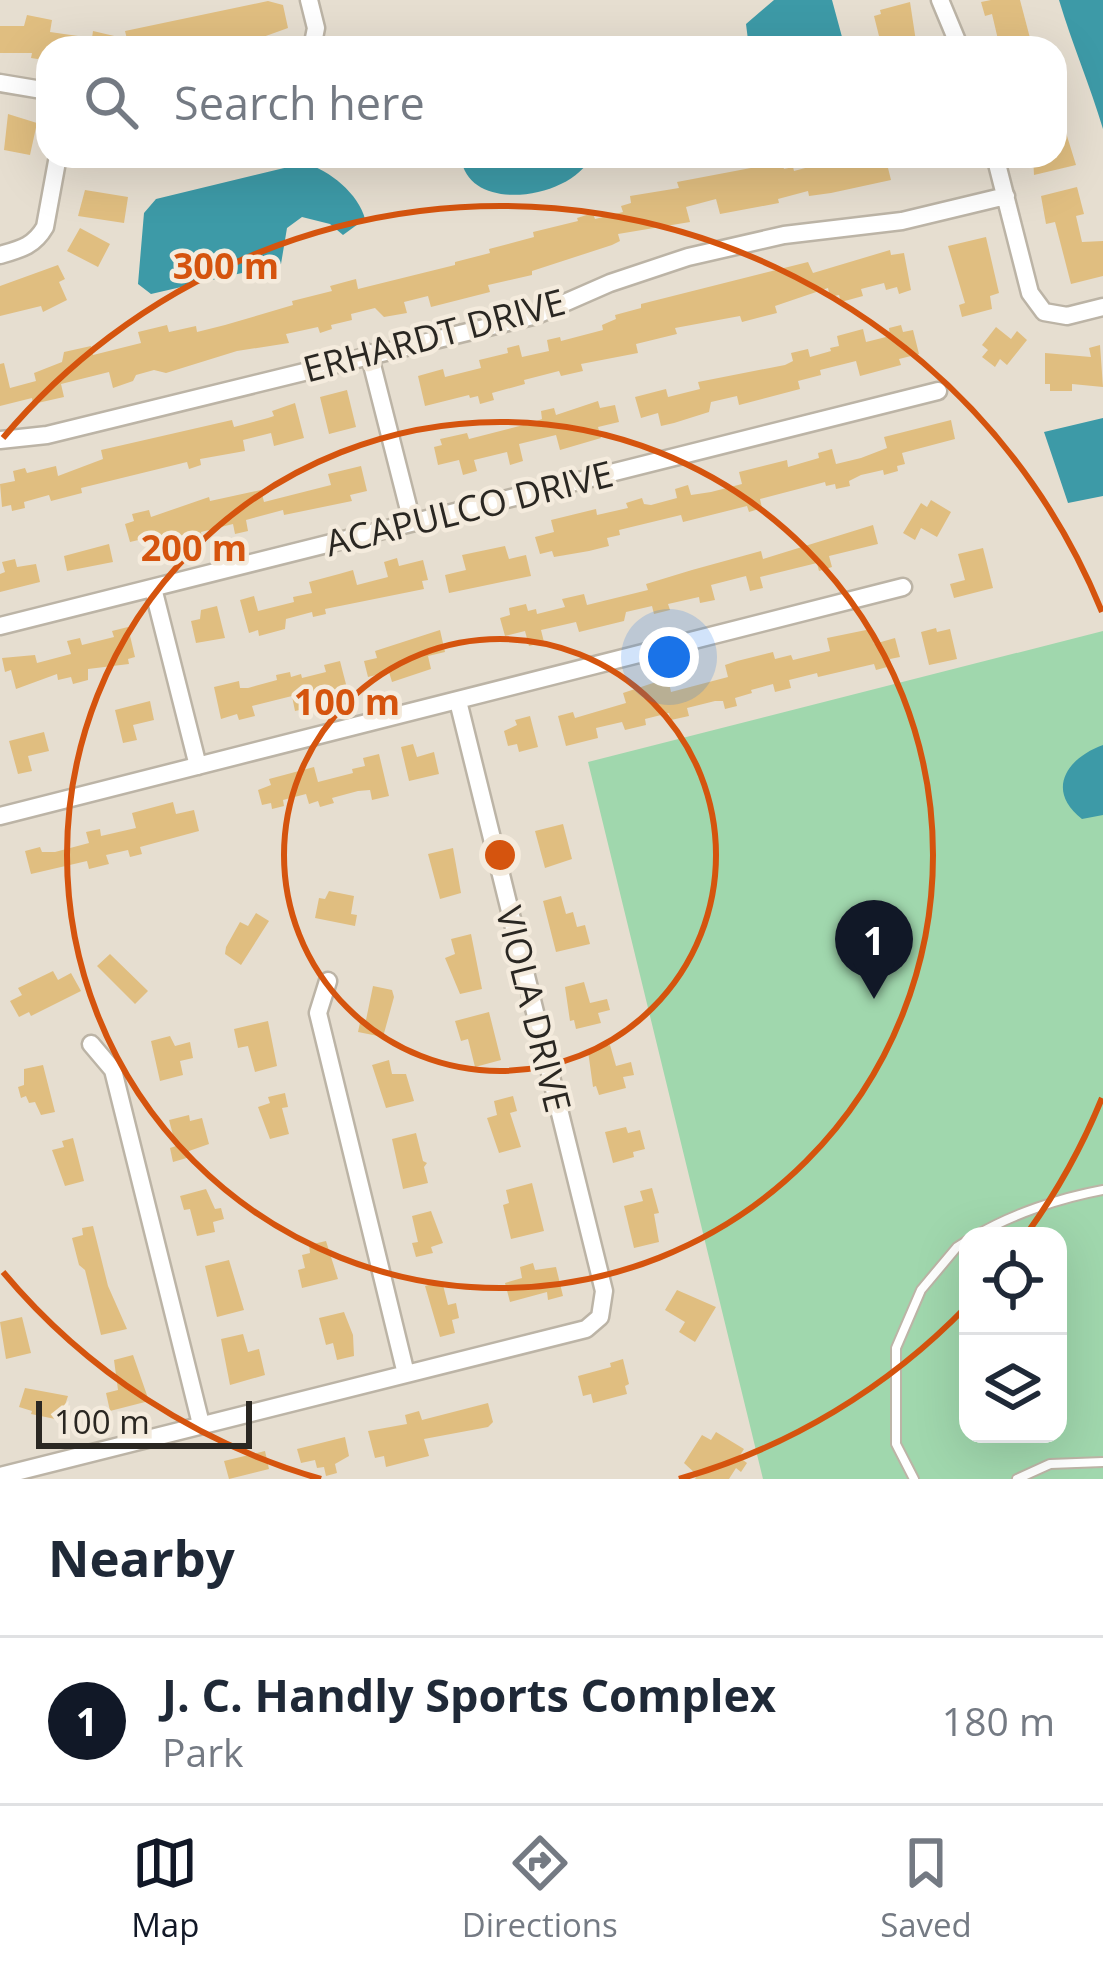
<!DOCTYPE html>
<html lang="en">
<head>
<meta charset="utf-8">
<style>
  :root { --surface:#fff; --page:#f2f2f3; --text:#1f2937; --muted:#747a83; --line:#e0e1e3; --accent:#111827 }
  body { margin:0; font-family:"Open Sans",sans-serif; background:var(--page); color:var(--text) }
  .controls { position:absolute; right:36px; bottom:36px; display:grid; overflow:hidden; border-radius:24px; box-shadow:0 12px 48px #0002 }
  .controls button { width:108px; height:108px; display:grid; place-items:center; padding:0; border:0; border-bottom:3px solid var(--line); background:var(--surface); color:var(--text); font:60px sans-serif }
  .scale { position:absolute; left:36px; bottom:30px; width:216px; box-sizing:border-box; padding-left:12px; border:6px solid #2a2722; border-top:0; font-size:33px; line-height:42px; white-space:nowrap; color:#2a2722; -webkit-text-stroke:9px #f4ebdd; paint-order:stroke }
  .you { position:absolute; left:669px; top:657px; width:42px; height:42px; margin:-30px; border:9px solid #fff; border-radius:50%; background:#1a73e8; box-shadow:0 0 0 18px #1a73e833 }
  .badge { display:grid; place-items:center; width:78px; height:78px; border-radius:50%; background:var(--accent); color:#fff; font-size:39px; font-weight:700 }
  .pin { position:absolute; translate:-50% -99px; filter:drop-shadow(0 3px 6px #0008) }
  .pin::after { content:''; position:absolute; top:63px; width:42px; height:36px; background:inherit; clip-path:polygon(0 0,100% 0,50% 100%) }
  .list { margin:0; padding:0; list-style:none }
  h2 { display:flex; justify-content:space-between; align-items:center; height:156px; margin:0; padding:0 48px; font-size:51px }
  h2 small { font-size:39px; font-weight:400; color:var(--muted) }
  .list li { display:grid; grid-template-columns:78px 1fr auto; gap:36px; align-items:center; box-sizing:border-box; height:168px; padding:0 48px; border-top:3px solid var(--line) }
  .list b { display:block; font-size:45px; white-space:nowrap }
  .list p { margin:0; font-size:39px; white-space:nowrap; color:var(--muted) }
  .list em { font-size:39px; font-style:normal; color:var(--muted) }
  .icon { flex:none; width:66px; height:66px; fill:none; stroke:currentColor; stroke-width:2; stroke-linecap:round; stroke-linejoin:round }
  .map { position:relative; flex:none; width:1103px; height:1479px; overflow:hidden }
  .search { position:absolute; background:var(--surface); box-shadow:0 12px 48px #0002; left:36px; right:36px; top:36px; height:132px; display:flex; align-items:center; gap:30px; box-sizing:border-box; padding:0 42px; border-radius:36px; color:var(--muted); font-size:45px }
  .sheet { height:324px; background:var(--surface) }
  nav { display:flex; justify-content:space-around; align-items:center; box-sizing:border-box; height:168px; border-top:3px solid var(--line); background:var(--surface); font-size:33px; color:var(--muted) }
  nav a { display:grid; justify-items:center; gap:6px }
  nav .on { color:var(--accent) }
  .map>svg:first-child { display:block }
  .green { fill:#a0d7ad; fill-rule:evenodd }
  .water { fill:#3d9aa7 }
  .building { fill:#e0be80 }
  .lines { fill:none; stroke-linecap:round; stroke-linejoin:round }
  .lane-casing { stroke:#bcb4a6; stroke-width:12 }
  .street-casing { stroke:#bcb4a6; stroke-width:21 }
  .lane { stroke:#fff; stroke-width:8 }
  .street { stroke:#fff; stroke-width:16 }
  .ring { fill:none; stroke:#d5540e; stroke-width:6 }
  .labels { text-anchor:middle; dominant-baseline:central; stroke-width:9; stroke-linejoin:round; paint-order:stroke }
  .street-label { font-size:36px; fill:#2a2722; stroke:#f4ebdd }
  .centre { fill:#d5540e; stroke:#f4ebdd; stroke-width:6 }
  .ring-label { font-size:36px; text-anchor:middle; font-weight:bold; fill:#d5540e; stroke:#f4ebdd; stroke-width:9; stroke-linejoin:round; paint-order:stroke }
</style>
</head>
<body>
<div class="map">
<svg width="1103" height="1479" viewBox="0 0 1103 1479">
  <rect width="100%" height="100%" fill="#e6ded0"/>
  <path class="green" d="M1103,631V1479H763L588,762ZM968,1236H1058V1434H968Z"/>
  <path class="water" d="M774,0H832L845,48H776L748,40L746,24Z
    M1059,0H1103V129C1090,85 1072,44 1059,0Z
    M466,156H591C574,198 469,216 461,158Z
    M305,163C329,170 359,194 365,219L343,235L330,224L302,217L287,228L281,264L151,294L138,284L144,213L156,199Z
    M1103,418V496L1068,503L1044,432Z
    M1103,745V815L1082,819C1045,790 1067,758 1103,745Z"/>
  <path class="building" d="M991,0H1020L1030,38L1024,39L1027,48H1000L992,14L985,16L981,2Z
    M268,1L283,5L288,28L232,48H47L44,60L31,58L32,53H0V26H24L27,15L52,20L50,32L92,38L93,31L127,39L125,31Z
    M910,2L917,48H882L874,16L881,14L880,10Z
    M1055,110H1059L1076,165L1034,175L1033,156H1055Z
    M8,114L37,123L30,155L4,150Z
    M832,156H885L891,180L831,193L809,196L808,191L778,199L779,203L720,214L716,199L686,207L690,222L618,234L620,241L612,245L532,271V275L488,285L490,292L431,307L428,296L404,302L407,313L384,317L375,308L351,314L352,320L331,325L332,329L320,333L318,327L286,334L289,343L237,351L166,373L154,370L136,375L133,381L113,388L109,372L61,384L64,397L33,404L32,398L0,406V364L4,363L10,388L36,381L34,373L62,362L64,352L91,346L93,355L141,343L138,332L167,325L169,332L196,326L197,332L225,325L293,305L292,301L332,291L330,286L356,279L358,289L455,265V262L490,253L489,249L534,237L533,232L578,221L577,218L593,213L595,219L623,212L621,206L631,203L630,196L679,188L677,182L782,162L784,169L793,167L794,171L820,164L819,159Z
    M1077,187L1084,214L1076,216L1082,242L1103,241V276L1071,284L1055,222L1046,224L1041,196Z
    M85,190L128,197L124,223L78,216Z
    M80,228L110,244L98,267L67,251Z
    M986,237L999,293L990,296L992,309L962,317L959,305L965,303L948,246Z
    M890,250L891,255L904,253L911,290L899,294L897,287L886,290L884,283L861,289L863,296L841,302L839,295L830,297L828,288L775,306L777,313L742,322L740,316L675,328L677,334L636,344L638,353L581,364L583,371L561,376L559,371L524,380L525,384L492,393L494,400L480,404L478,396L470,398L469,395L425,406L418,376L443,369L445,377L481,368L479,360L508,353L507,348L519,345L522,357L549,351L547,340L560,337L561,341L603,330L602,325L616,319L615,315L641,308V304L808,262L813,273Z
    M58,265L65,279L59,282L67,300L43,312L41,306L0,316V286Z
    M901,325L903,332L913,330L919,354L899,359L901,365L860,376L856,361L820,370L821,375L798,381L800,389L739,405L737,396L711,402L709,412L674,423L661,426L658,413L641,418L635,397L666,389L668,397L700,389L698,382L785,365L793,361L791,353L808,349L810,357L831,351L830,348L839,346L837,336L863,329L866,342L890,336L889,328Z
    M996,327L1011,339L1017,331L1027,340L1007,365L1000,359L995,367L982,357L988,350L982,345Z
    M1100,345L1103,387L1072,384V391H1050V384H1045V353L1091,357L1089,348Z
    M347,390L356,427L329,434L320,397Z
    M598,401L600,408L615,405L619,422L598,427L601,438L560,450L556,435L519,444L523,461L510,465L507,452L474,460L477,471L463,475L459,460L438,465L434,447L442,445L440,439L467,433L469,439L531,423L542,419L541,411L554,408L556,415Z
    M295,403L304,438L274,446L271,433L243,440L245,451L200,459L201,465L189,469L187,462L81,488L82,493L51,501L49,495L24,502L25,508L12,511L11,505L2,507L0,484L15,481L13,471L25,468L27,473L56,466L58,476L103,459L101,450L232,420L234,427L268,418L274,416L272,411Z
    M951,420L955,439L902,453L905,464L897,466L898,471L884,475L883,470L861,475L849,481L850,486L836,489L835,484L826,486L825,482L760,499L762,508L749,512L747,506L683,522L681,515L619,530L620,535L607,538L609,546L589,551L554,557L552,551L540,554L535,537L554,532L551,520L596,509L597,515L628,508L626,503L642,498L644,504L651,505L677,498L675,489L688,485L691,495L711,492L742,484L739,472L787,460L788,467L819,458L818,453L832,449L836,464L861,458L887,448L884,437Z
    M361,466L367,491L350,495L352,501L284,515L283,510L246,520L248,531L235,534L233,524L201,532L202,538L155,552L151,537L130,542L125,524L134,521L132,514L149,510L151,517L209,497L210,501L261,490L264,502L331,485L328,474Z
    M931,500L951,512L937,537L921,528L915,540L903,533L921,503L927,507Z
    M873,525L878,544L829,556L832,567L819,571L817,563L760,577L763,588L750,591L746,576L711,585L715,600L700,603L699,597L668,604L670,610L654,614L652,606L626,612L624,621L579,632L576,622L541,630L544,642L529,646L525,631L505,636L500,618L510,615L509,608L526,604L528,611L536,609L537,614L565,607L562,599L584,594L587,605L648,590L646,584L692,570L761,551L763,559Z
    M109,544L113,562L67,571L64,556Z
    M505,546L509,559L526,555L531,576L449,593L445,575L466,570L462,555Z
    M983,548L993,588L954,598L950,584L965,580L958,554Z
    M397,558L399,566L423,560L428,580L422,581L424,589L325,609L326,614L313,617L312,612L286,619L285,629L259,636L258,630L249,633L240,600L254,596L258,611L294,602L293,597L312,593L309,582L339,574L353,570L357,585L388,577L384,562Z
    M15,559L17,567L36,564L40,582L0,592V574L5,572L2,562Z
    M217,606L225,638L196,643L191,621L200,619L201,610Z
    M128,627L135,657L128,659L129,664L88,669V680L73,684L71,677L58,680L57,674L16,689L11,670L5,672L2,658L35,655L37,663L71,654L67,641L80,638L82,645L114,637L112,631Z
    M936,628L937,632L950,629L957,659L929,665L921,632Z
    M871,629L874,644L895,638L900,657L890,659L891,666L876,670L874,664L818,677L817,673L789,680L791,688L775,692L773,684L751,690L752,693L735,698L737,706L725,709L723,701H715L687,708L689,716L671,720L669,713L645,719L646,725L625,730L622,722L596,728L598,738L566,746L558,716L573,712L575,718L626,703L623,693L668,678L671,692L728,677L725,665L737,661L773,652L775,659L791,655L793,660L830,651L827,638Z
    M440,630L445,652L428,656L431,669L392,682L389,672L368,677L364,661L377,658L375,651Z
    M340,661L348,692L332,696L331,690L307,696L309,708L295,711L292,696L252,706L255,716L239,720L237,714L221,719L214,687L239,681L240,688H248L277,680L276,675L290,672L291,677L301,674L302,678L326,672L324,665Z
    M150,701L154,720L133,725L137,740L123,743L115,710Z
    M530,716L538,747L519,752L517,744L508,746L504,731L517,725L515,720Z
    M44,732L49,751L28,756L32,771L18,774L9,741Z
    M413,744L417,757L434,752L439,774L409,781L401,747Z
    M379,754L389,796L372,800L370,790L358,791L332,798L334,803L320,807L318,801L309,804L306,794L283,800L284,806L272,809L271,803L262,805L258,790L271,785L269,779L314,767L318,782L353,773L352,769L365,766L363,758Z
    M173,802L176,814L194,810L199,831L140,847L142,854L130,857L128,850L106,855L109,864L89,869L87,861L31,874L25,851L40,847L42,852H55L89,843L86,832L100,829L101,836L136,828L132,813Z
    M563,824L572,859L545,868L535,831Z
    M453,848L461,893L440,899L428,854Z
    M329,891L354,896L351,914L357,915L355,926L315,918L319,898L325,899Z
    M561,896L566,914L573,912L577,927L585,925L590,944L556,952L543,901Z
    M256,913L269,921L241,965L225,954L226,947L240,922L248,926Z
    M471,934L482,989L460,994L445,958L455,954L451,939Z
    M110,954L148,991L135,1004L97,966Z
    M53,971L58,980L71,973L81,991L31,1016L29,1012L19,1017L10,1001L22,995L18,988Z
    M584,982L590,1003L607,999L610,1010L598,1013L601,1023L576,1029L574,1020L570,1021L565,987Z
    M373,986L392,990L394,997L383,1037L358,1032L361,1018L366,1020Z
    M489,1012L501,1060L475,1067L468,1039L461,1041L455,1021Z
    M268,1021L277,1066L255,1072L248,1046L238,1048L234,1029Z
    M170,1036L175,1046L190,1042L193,1058L180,1061L183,1075L160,1081L151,1041Z
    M610,1045L616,1066L631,1062L634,1075L623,1077L626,1088L599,1095L596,1086L593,1087L588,1051Z
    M389,1060L392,1074H406L414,1101L386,1108L372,1065Z
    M43,1065L55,1112L41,1115L35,1102L29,1103L26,1096L21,1098L18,1087L24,1085V1069Z
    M285,1093L288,1107L282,1108L289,1134L270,1139L258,1107L270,1103L268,1097Z
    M513,1096L517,1111L510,1113L521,1147L499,1153L487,1118L497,1115L494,1101Z
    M189,1115L190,1121L202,1118L209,1144L189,1151L190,1157L173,1162L170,1148L176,1146L169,1120Z
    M626,1127L628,1133L640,1130L645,1149L633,1152L634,1157L613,1163L605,1132Z
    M416,1133L423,1161L427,1163L424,1167L428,1183L403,1189L392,1139Z
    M73,1138L84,1181L65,1186L52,1150L64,1147L62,1141Z
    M532,1183L544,1231L511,1239L503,1205L509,1203L506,1190Z
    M652,1188L659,1213L654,1214L659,1242L634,1248L624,1206L643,1201L640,1191Z
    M206,1189L215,1209L221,1208L224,1219L213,1222L215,1232L197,1236L190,1209L184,1210L180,1196Z
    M431,1211L443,1243L431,1247L433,1253L416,1257L412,1243L418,1242L412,1216Z
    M93,1226L108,1286L127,1329L101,1335L85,1270L79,1265L72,1238L83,1235L82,1228Z
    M326,1241L338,1279L302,1288L298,1270L305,1268L302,1255L310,1253L309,1245Z
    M229,1260L244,1310L217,1317L205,1266Z
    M533,1263L535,1270L556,1267L563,1296L548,1300L547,1292L510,1302L505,1283L522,1278L520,1267Z
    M442,1281L448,1305L456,1303L459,1318L452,1320L455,1333L440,1337L425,1286Z
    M677,1290L716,1307L695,1342L679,1332L685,1322L665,1310Z
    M344,1312L353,1335L354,1356L337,1360L333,1343L326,1345L319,1318Z
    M22,1317L31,1353L6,1359L0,1322Z
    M243,1334L248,1352L259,1349L265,1375L230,1385L221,1339Z
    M133,1355L149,1401L110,1411L106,1393L118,1390L114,1360Z
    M623,1359L629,1384L625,1386L627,1394L593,1403L591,1394L583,1396L578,1376L611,1367L610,1363Z
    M25,1388L68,1396L60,1420L31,1414L32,1411L19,1407Z
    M488,1403L493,1422L488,1427L424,1439L429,1456L386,1467L384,1456L375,1458L368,1431L407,1424L405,1415L419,1411L422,1420Z
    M716,1432L744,1449L739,1457L747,1463L741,1472L736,1468L729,1479H695L697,1475L684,1463L702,1435L711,1440Z
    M345,1437L349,1456L335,1464L337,1473L326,1476L324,1467L317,1468L315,1460L301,1463L297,1449Z
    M265,1451L269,1469L229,1479L224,1461Z"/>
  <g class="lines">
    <g class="lane-casing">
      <path id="lane" d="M975,1236C1012,1214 1060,1198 1103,1190
        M914,1479L896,1444V1348L921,1290L957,1247L968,1240
        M1017,1479L1050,1464L1103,1462"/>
    </g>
    <g class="street-casing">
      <path id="street" d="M309,0L316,28L312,48
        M940,0L960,48
        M0,83L48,91
        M995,156L1030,293L1044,312L1067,316L1103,307
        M0,255C21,249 34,246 45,227L58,156
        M369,353L412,522
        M0,440L47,435L537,315L610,283L688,257L784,235L902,221L1006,196
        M153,588L198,766
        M0,626L938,391
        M0,816L903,587
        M328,981L318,1013L406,1374
        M91,1044L113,1070L201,1424
        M0,1476L586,1329L600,1317L604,1291L458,701"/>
    </g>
    <use href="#lane" class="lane"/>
    <use href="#street" class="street"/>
  </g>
  <g class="ring">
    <circle cx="500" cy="855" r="216"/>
    <circle cx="500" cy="855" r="433"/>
    <path d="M1102 1098A649 649 0 0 1 1028 1232M967 1306A649 649 0 0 1 679 1479M321 1479A649 649 0 0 1 3 1272M3 438A649 649 0 0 1 1102 612"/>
  </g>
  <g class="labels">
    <g class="street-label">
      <text transform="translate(434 335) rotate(-15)">ERHARDT DRIVE</text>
      <text transform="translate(469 508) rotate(-14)">ACAPULCO DRIVE</text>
      <text transform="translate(534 1009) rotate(76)">VIOLA DRIVE</text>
    </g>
  </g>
  <circle cx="500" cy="855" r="18" class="centre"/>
  <g class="ring-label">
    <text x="226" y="279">300 m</text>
    <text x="194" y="561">200 m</text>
    <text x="347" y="715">100 m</text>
  </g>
</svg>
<div class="controls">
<button><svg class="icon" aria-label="locate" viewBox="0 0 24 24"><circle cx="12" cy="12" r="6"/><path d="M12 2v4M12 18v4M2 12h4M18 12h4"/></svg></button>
<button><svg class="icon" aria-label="layers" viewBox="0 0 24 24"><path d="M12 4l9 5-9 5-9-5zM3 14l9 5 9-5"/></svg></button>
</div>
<div class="scale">100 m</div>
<div class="you"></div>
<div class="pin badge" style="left:874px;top:999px">1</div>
<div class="search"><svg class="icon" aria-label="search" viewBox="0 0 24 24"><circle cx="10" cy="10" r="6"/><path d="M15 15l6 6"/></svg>Search here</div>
</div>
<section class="sheet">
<h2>Nearby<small></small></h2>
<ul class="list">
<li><span class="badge">1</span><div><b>J. C. Handly Sports Complex</b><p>Park</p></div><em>180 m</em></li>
</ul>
</section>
<nav>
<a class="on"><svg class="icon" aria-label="map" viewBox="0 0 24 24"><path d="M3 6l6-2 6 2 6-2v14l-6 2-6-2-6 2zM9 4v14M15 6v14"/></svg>Map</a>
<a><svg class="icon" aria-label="directions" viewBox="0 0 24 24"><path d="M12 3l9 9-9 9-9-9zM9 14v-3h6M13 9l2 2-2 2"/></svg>Directions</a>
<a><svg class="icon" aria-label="saved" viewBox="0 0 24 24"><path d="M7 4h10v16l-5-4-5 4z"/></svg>Saved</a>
</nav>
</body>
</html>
